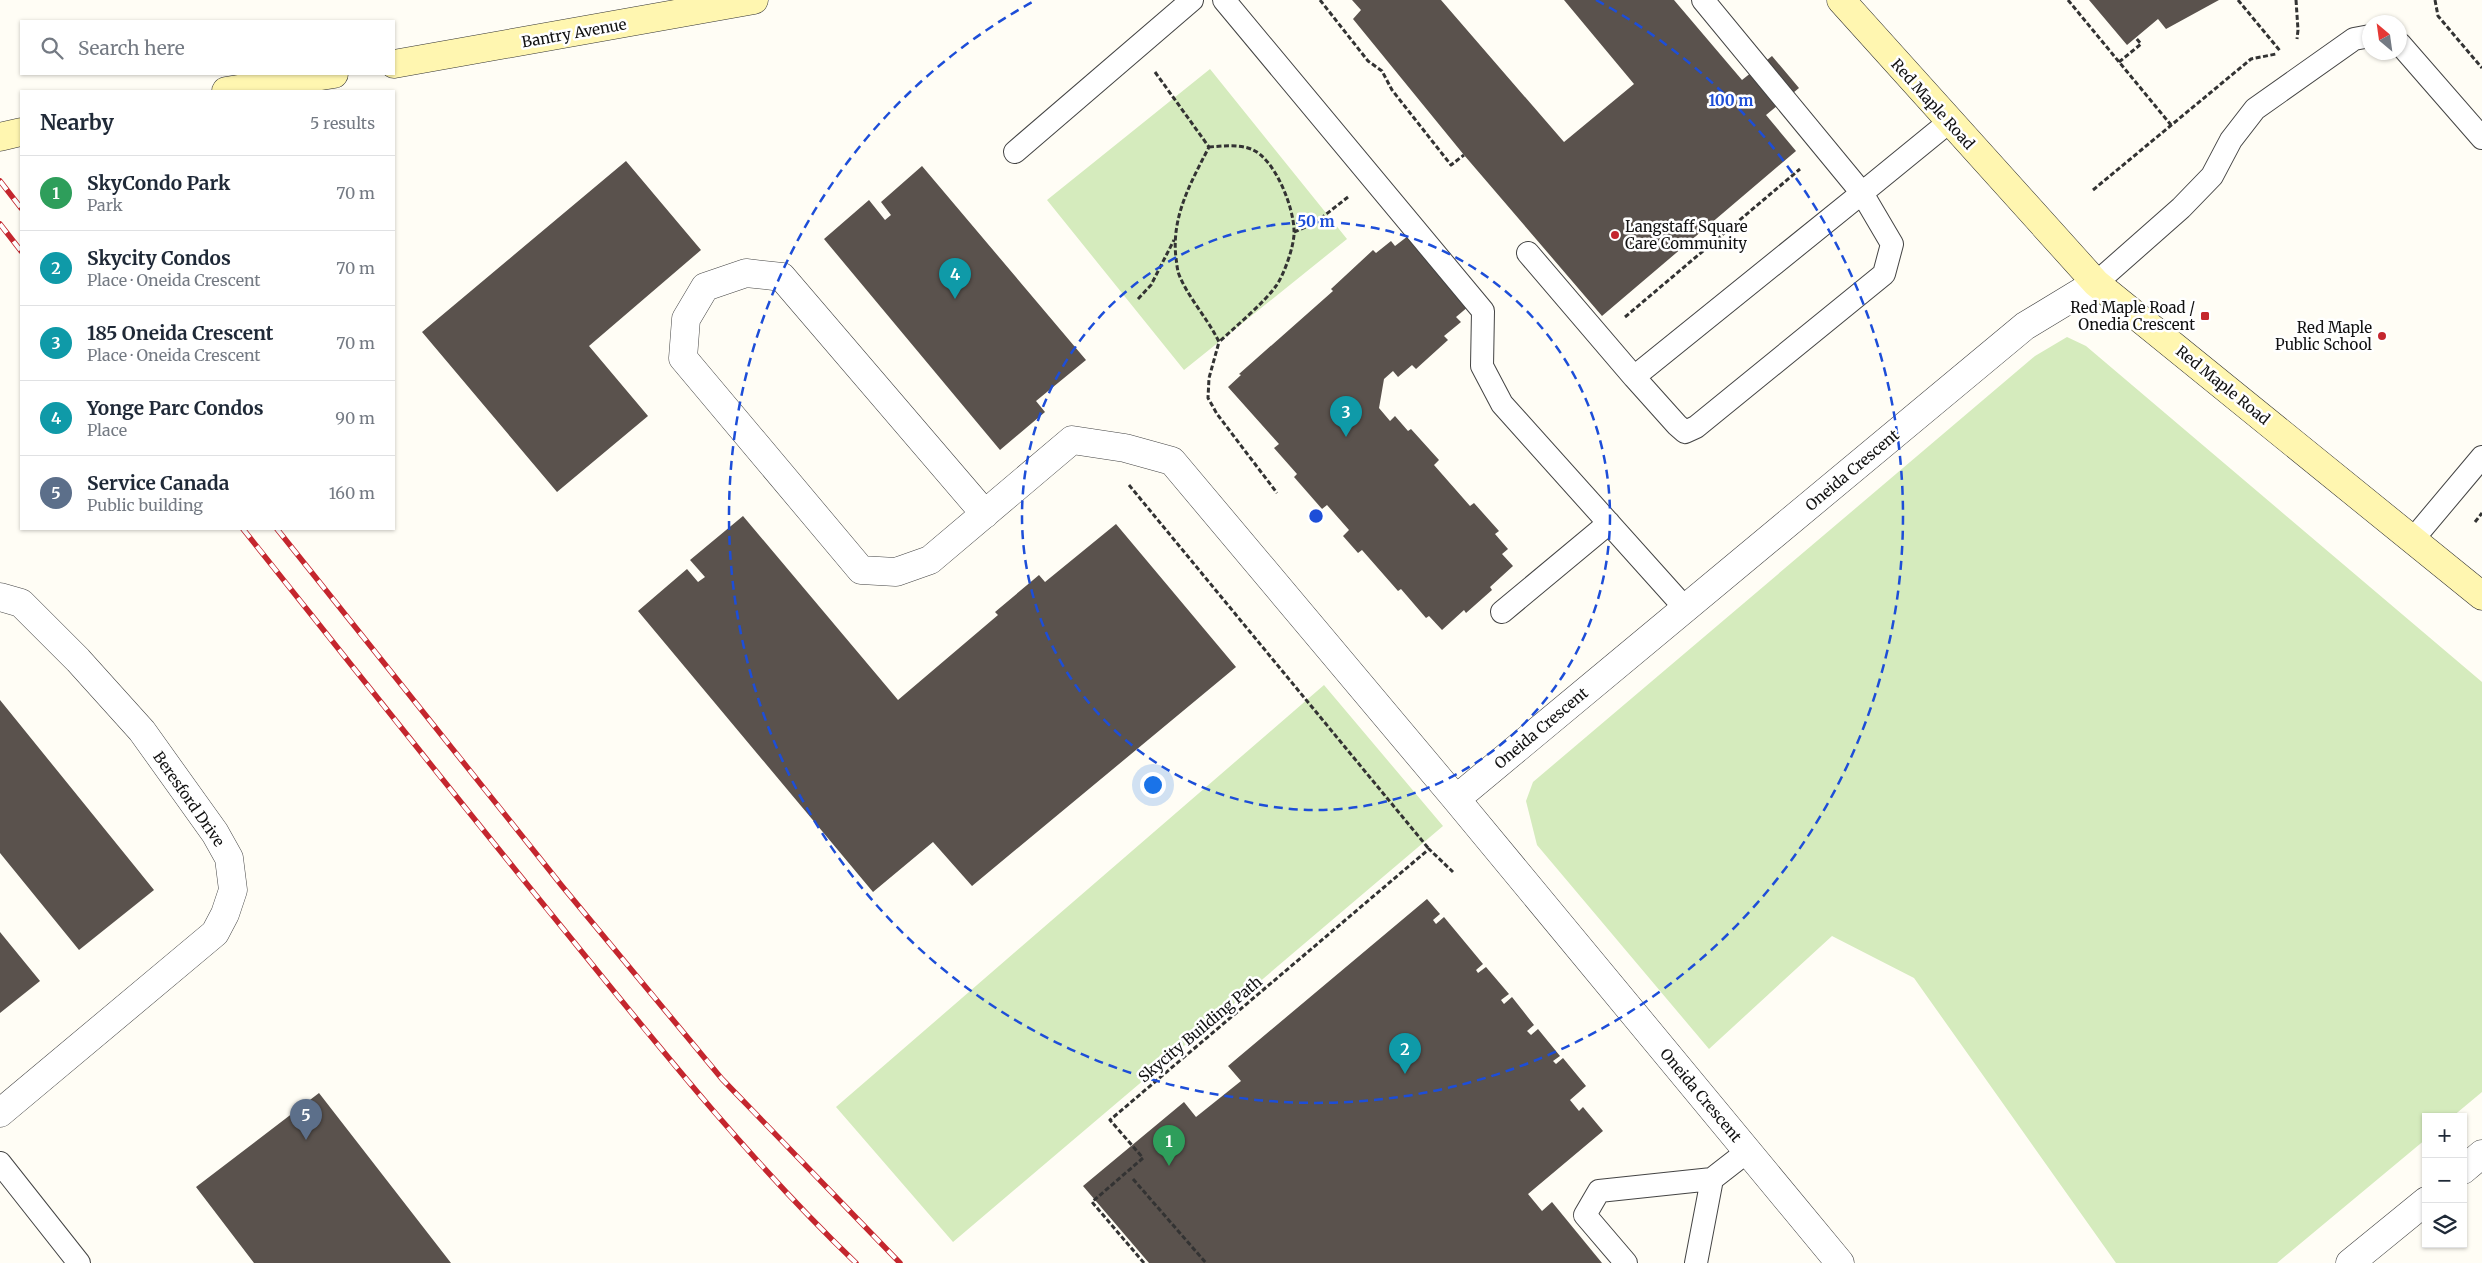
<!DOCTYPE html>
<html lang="en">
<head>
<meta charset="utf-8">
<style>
  :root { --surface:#fff; --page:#f6f6f7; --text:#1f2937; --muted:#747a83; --line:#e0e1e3; --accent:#c4262e }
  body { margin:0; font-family:Merriweather,serif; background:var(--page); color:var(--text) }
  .controls { position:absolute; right:15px; bottom:15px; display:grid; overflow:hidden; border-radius:0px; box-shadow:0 1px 4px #0004 }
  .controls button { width:45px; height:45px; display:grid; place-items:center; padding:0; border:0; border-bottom:1px solid var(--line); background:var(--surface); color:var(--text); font:25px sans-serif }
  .compass { position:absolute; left:2362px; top:15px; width:45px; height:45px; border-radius:50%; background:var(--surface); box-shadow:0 1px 4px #0004; rotate:331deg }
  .you { position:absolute; left:1152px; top:784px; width:18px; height:18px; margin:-12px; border:4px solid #fff; border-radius:50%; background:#1a73e8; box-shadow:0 0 0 8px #1a73e833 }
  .badge { display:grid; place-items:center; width:32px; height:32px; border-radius:50%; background:var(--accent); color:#fff; font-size:16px; font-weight:700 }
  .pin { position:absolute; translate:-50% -41px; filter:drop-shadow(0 1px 2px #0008) }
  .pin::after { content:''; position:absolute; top:26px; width:18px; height:15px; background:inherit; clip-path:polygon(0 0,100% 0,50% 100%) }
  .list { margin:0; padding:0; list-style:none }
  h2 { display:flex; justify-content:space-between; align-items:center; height:65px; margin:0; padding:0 20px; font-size:21px }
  h2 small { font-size:16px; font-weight:400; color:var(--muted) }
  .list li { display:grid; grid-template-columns:32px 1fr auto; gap:15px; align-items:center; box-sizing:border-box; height:75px; padding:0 20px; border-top:1px solid var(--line) }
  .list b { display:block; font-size:19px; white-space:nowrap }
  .list p { margin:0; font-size:16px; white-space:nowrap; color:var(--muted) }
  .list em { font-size:16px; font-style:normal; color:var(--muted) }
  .icon { flex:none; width:28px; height:28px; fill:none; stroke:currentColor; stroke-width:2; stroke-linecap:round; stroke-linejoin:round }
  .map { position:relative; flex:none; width:2482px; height:1263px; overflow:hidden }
  .search { position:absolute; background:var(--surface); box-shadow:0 1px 4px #0004; left:20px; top:20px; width:375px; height:55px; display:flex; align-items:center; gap:12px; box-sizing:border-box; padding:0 18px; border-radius:0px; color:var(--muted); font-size:19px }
  .panel { position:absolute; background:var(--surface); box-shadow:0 1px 4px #0004; left:20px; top:90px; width:375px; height:440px; border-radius:0px }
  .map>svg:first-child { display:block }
  .green { fill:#d5ebbd }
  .building { fill:#5a524d }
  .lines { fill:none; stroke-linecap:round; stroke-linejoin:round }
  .lane-casing { stroke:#444; stroke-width:24 }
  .street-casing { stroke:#444; stroke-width:29 }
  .secondary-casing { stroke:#333; stroke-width:29 }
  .path { stroke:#333; stroke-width:3; stroke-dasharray:5 2.5; stroke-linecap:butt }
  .lane { stroke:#fff; stroke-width:22 }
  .street { stroke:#fff; stroke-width:28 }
  .secondary { stroke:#fff6b0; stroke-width:28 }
  .rail-casing { stroke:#c4262e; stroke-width:5.5 }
  .rail { stroke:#fff; stroke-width:4; stroke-dasharray:11; stroke-linecap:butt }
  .ring { fill:none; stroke:#1d4ed8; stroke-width:2.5; stroke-dasharray:9 6 }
  .poi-dot { fill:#c4262e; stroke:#fff; stroke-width:2 }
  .labels { text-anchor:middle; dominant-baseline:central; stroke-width:5; stroke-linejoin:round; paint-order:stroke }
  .street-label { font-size:15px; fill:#111; stroke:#fff }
  .poi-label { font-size:15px; fill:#111; stroke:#fff; text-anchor:end }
  .centre { fill:#1d4ed8; stroke:#fff; stroke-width:2.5 }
  .ring-label { font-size:15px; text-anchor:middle; font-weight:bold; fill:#1d4ed8; stroke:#fff; stroke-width:5; stroke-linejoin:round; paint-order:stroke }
</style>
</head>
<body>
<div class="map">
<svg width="2482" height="1263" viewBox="0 0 2482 1263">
  <rect width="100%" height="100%" fill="#fffdf5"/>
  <path class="green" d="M1210,69L1347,239L1184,370L1047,200Z
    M2067,337L2086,346L2482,682V1092L2452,1117H2426V1139L2277,1263H2116L1914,978L1832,936L1709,1049L1537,845L1526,801L1533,782L2035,356Z
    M1324,685L1443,826L953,1242L836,1107Z"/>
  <path class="building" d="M1352,0H1441L1564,142L1634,84L1564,0H1674L1742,80L1772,56L1799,88L1766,115L1796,151L1602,316L1464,155L1353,19L1361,10Z
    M2089,0H2219L2166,29L2158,19L2127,45Z
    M626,161L701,250L589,346L648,416L557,492L422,332Z
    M922,166L1086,360L1036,401L1045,412L1000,450L824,239L869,200L885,220L891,215L881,202Z
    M1408,236L1469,306L1456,317L1461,322L1444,336L1448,340L1416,369L1412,365L1398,377L1393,371L1384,379L1379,408L1390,421L1395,416L1408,431L1411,429L1439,460L1434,465L1470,506L1474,503L1499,531L1495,534L1508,549L1502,554L1513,566L1490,587L1492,590L1466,613L1464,610L1442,630L1429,616L1426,618L1401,589L1398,591L1362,550L1358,553L1343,536L1349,530L1327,505L1322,509L1294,477L1297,474L1274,448L1279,444L1228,387L1241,375L1239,374L1333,291L1331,289L1373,250L1376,253L1391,241L1395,246Z
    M743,516L898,700L998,615L995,612L1039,575L1045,582L1116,524L1236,667L972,886L933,842L873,892L638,611L687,569L698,582L705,577L690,560Z
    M0,700L154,890L79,950L0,853Z
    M1427,899L1440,914L1433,920L1436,924L1444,917L1483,964L1476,970L1478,973L1486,967L1509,994L1501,1000L1504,1004L1512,997L1534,1025L1527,1031L1531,1035L1538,1029L1560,1056L1553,1061L1556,1064L1563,1058L1586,1086L1570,1100L1579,1111L1583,1107L1603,1131L1528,1194L1542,1211L1552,1202L1602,1263H1149L1083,1186L1184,1102L1196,1117L1241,1081L1228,1066Z
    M0,932L40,981L0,1013Z
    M319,1093L451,1263H254L196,1187Z"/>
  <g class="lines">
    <g class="lane-casing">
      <path id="lane" d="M1224,0L1483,311L1482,366L1502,404L1685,608
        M1703,0L1862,193L1892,244L1884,274L1696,427L1685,432L1677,425L1634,377L1862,193L1949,122
        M2400,44L2482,138
        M1015,152L1192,0
        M1528,253L1634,377
        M2096,283L2181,208L2212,176L2231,140L2255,109L2354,39L2370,36
        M2414,538L2482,457
        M1502,612L1609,523
        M0,1163L79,1263
        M1712,1179L1748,1151
        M1626,1263L1585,1215L1599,1191L1712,1179L1696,1263"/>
    </g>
    <g class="street-casing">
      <path id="street" d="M985,514L782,277L746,273L705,287L686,319L683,358L861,570L896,572L930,560L1072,440L1125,448L1172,461L1456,799L1840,1263
        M0,597L21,603L78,660L142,731L215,833L229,858L233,890L225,914L215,933L0,1113
        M1456,799L2025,326L2096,283
        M2463,1170L2482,1154
        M2350,1263L2426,1201"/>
    </g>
    <g class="secondary-casing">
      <path id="secondary" d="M1841,0L2096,283L2482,596
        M394,64L754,0
        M226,91L334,74
        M0,137L21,132"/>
    </g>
    <path class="path" d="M1320,0L1368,61L1382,71L1392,90L1451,165L1464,155
      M2068,0L2171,125
      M2238,0L2281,52
      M2296,0L2298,30L2297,39
      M2435,0L2438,16L2482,68
      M2119,62L2141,44L2136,38
      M1155,72L1209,147C1191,182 1171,217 1176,258C1177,264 1177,271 1180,277C1190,300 1208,319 1219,342L1209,378L1208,398L1217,414L1277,493
      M1209,147C1223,146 1238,144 1251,149C1275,158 1294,208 1294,231C1295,244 1284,275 1276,286C1264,303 1235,327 1219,342
      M2093,190L2251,59L2276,54
      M1294,232L1315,223L1348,197
      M1138,299L1151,285L1174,240
      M1625,317L1800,169
      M1129,485L1429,849
      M2475,522L2482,513
      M1133,1179L1206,1263
      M1144,1263L1092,1202L1143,1158L1110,1120L1429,849L1453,872"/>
    <use href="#lane" class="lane"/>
    <use href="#street" class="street"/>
    <use href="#secondary" class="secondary"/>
    <g class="rail-casing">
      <path id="rail" d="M0,181L21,208
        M0,224L21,251
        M243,529C353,667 462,805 574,942C663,1052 753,1164 856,1263
        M277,529L562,886L722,1079L900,1263"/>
    </g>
    <use href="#rail" class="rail"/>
  </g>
  <g class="ring">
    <circle cx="1316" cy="516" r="294"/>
    <path d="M1596 0A587 587 0 1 1 1036 0"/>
  </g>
  <g class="poi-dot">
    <circle cx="1615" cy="235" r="5"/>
    <rect x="2200" y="311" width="10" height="10" rx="2.5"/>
    <circle cx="2382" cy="336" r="5"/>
  </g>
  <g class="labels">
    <g class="street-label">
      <text transform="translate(574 33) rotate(-10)">Bantry Avenue</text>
      <text transform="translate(1933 104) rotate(48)">Red Maple Road</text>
      <text transform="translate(2223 385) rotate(39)">Red Maple Road</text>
      <text transform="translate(1852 470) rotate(-40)">Oneida Crescent</text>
      <text transform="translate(1541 728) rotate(-40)">Oneida Crescent</text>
      <text transform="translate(189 799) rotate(55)">Beresford Drive</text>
      <text transform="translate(1200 1029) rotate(-40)">Skycity Building Path</text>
      <text transform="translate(1701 1095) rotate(50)">Oneida Crescent</text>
    </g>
    <g class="poi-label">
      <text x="1625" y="226" text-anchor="start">Langstaff Square<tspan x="1625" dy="17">Care Community</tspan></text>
      <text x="2195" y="307">Red Maple Road /<tspan x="2195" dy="17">Onedia Crescent</tspan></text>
      <text x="2372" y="327">Red Maple<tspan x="2372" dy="17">Public School</tspan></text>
    </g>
  </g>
  <circle cx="1316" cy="516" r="8" class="centre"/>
  <g class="ring-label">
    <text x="1731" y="106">100 m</text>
    <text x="1316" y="227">50 m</text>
  </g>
</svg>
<div class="controls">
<button>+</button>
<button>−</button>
<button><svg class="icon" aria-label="layers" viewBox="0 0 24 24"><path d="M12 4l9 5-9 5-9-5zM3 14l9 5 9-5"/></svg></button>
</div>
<svg class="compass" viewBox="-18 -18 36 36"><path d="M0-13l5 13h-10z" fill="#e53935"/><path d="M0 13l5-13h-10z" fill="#747a83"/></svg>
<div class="you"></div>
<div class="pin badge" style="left:1169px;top:1166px;background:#2e9e5b">1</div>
<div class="pin badge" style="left:1405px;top:1074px;background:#0f9aa8">2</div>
<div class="pin badge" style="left:1346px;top:437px;background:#0f9aa8">3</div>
<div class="pin badge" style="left:955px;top:299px;background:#0f9aa8">4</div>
<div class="pin badge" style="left:306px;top:1140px;background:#5c6f8a">5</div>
<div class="search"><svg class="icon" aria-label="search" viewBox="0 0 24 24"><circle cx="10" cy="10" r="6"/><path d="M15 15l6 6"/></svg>Search here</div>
<section class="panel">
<h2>Nearby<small>5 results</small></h2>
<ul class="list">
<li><span class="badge" style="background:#2e9e5b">1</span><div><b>SkyCondo Park</b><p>Park</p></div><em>70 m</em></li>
<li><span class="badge" style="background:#0f9aa8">2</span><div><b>Skycity Condos</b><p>Place · Oneida Crescent</p></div><em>70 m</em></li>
<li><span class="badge" style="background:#0f9aa8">3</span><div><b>185 Oneida Crescent</b><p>Place · Oneida Crescent</p></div><em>70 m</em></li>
<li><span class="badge" style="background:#0f9aa8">4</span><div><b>Yonge Parc Condos</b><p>Place</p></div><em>90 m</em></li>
<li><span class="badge" style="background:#5c6f8a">5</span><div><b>Service Canada</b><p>Public building</p></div><em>160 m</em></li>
</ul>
</section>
</div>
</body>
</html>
